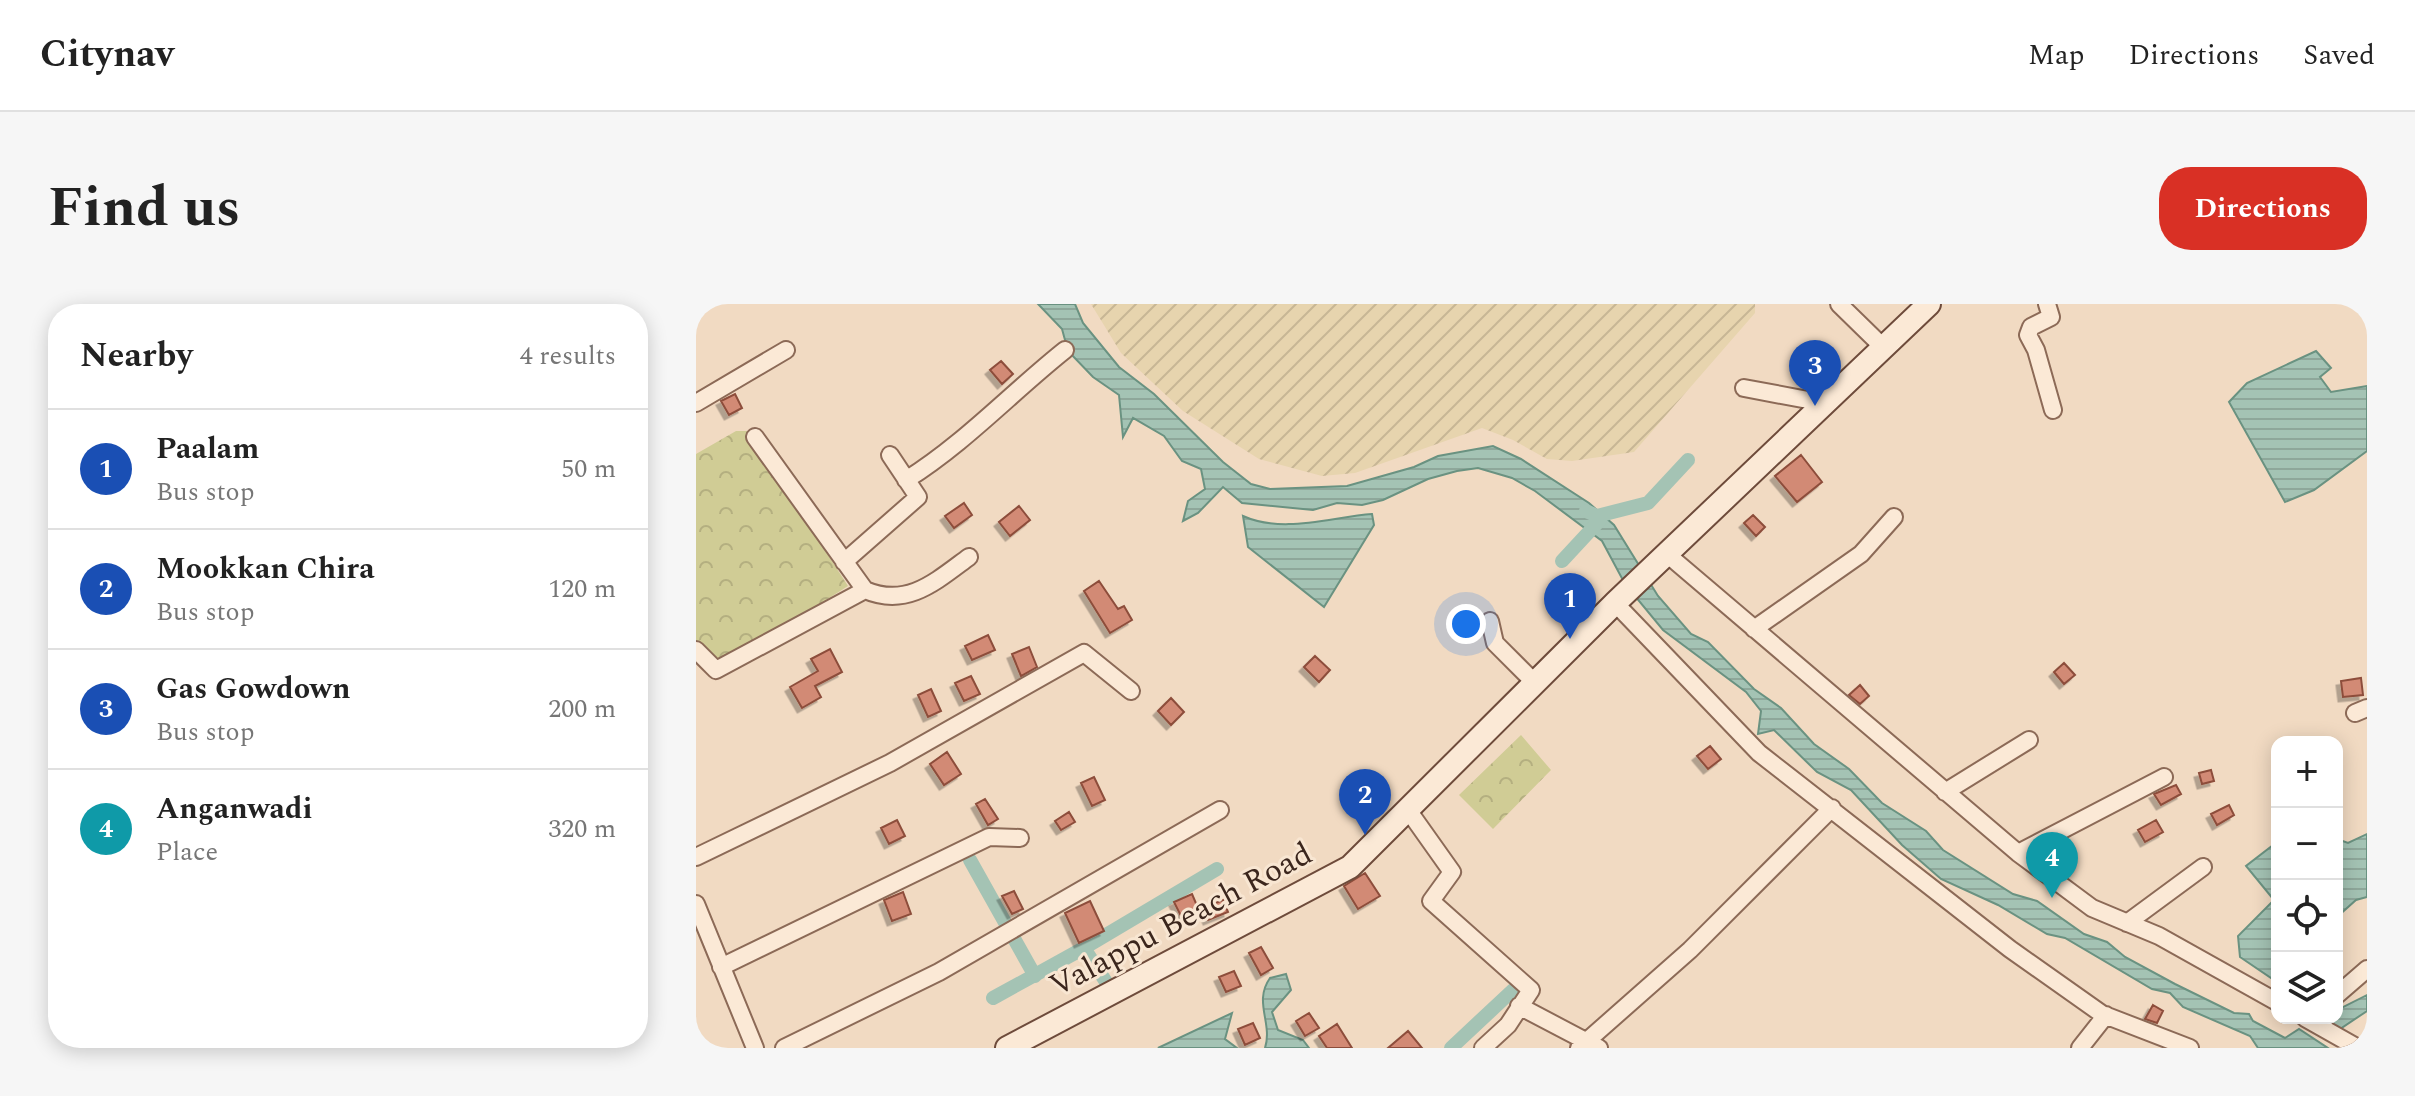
<!DOCTYPE html>
<html lang="en">
<head>
<meta charset="utf-8">
<style>
  :root { --surface:#fff; --page:#f6f6f6; --text:#222; --muted:#767676; --line:#e0e0e0; --accent:#d93025 }
  body { margin:0; font-family:Spectral,serif; background:var(--page); color:var(--text) }
  .controls { position:absolute; right:24px; bottom:24px; display:grid; overflow:hidden; border-radius:16px; box-shadow:0 4px 20px #0003 }
  .controls button { width:72px; height:72px; display:grid; place-items:center; padding:0; border:0; border-bottom:2px solid var(--line); background:var(--surface); color:var(--text); font:40px sans-serif }
  .you { position:absolute; left:770px; top:320px; width:28px; height:28px; margin:-20px; border:6px solid #fff; border-radius:50%; background:#1a73e8; box-shadow:0 0 0 12px #1a73e833 }
  .badge { display:grid; place-items:center; width:52px; height:52px; border-radius:50%; background:var(--accent); color:#fff; font-size:26px; font-weight:700 }
  .pin { position:absolute; translate:-50% -66px; filter:drop-shadow(0 2px 4px #0008) }
  .pin::after { content:''; position:absolute; top:42px; width:28px; height:24px; background:inherit; clip-path:polygon(0 0,100% 0,50% 100%) }
  .list { margin:0; padding:0; list-style:none }
  h2 { display:flex; justify-content:space-between; align-items:center; height:104px; margin:0; padding:0 32px; font-size:34px }
  h2 small { font-size:26px; font-weight:400; color:var(--muted) }
  .list li { display:grid; grid-template-columns:52px 1fr auto; gap:24px; align-items:center; box-sizing:border-box; height:120px; padding:0 32px; border-top:2px solid var(--line) }
  .list b { display:block; font-size:30px; white-space:nowrap }
  .list p { margin:0; font-size:26px; white-space:nowrap; color:var(--muted) }
  .list em { font-size:26px; font-style:normal; color:var(--muted) }
  .icon { flex:none; width:44px; height:44px; fill:none; stroke:currentColor; stroke-width:2; stroke-linecap:round; stroke-linejoin:round }
  .map { position:relative; flex:none; width:1671px; height:744px; overflow:hidden; border-radius:32px }
  header { display:flex; align-items:center; gap:48px; box-sizing:border-box; height:112px; padding:0 40px; background:var(--surface); border-bottom:2px solid var(--line) }
  header strong { font-size:38px }
  nav { display:flex; gap:44px; margin-inline-start:auto; font-size:28px }
  .intro { display:flex; align-items:center; justify-content:space-between; box-sizing:border-box; height:192px; padding:0 48px }
  h1 { margin:0; font-size:56px }
  .button { padding:20px 36px; border-radius:32px; background:var(--accent); color:#fff; font-size:28px; font-weight:700 }
  main { display:flex; gap:48px; padding:0 48px }
  aside { flex:1; background:var(--surface); border-radius:32px; box-shadow:0 4px 20px #0003 }
  .map>svg:first-child { display:block }
  .farmland { fill:url(#farmland-furrows) }
  .forest { fill:url(#forest-crowns) }
  .water { fill:url(#water-rules); stroke:#6a9281; stroke-width:2 }
  .lines { fill:none; stroke-linecap:round; stroke-linejoin:round }
  .canal { stroke:#a4c3b4; stroke-width:14 }
  .building { fill:#d28a75; stroke:#8d4d3b; stroke-width:2; filter:url(#shadow) }
  .street-casing { stroke:#8c6a57; stroke-width:20 }
  .secondary-casing { stroke:#6e4b3b; stroke-width:26 }
  .street { stroke:#fbe9d6; stroke-width:16 }
  .secondary { stroke:#fbe9d6; stroke-width:22 }
  .labels { text-anchor:middle; dominant-baseline:central; stroke-width:6; stroke-linejoin:round; paint-order:stroke }
  .street-label { font-size:32px; fill:#3b261d; stroke:#f8e6d2 }
</style>
</head>
<body>
<header>
<strong>Citynav</strong>
<nav><a>Map</a><a>Directions</a><a>Saved</a></nav>
</header>
<div class="intro"><h1>Find us</h1><a class="button">Directions</a></div>
<main>
<aside>
<h2>Nearby<small>4 results</small></h2>
<ul class="list">
<li><span class="badge" style="background:#1a4fb4">1</span><div><b>Paalam</b><p>Bus stop</p></div><em>50 m</em></li>
<li><span class="badge" style="background:#1a4fb4">2</span><div><b>Mookkan Chira</b><p>Bus stop</p></div><em>120 m</em></li>
<li><span class="badge" style="background:#1a4fb4">3</span><div><b>Gas Gowdown</b><p>Bus stop</p></div><em>200 m</em></li>
<li><span class="badge" style="background:#0f9aa8">4</span><div><b>Anganwadi</b><p>Place</p></div><em>320 m</em></li>
</ul>
</aside>
<div class="map">
<svg width="1671" height="744" viewBox="0 0 1671 744">
  <defs>
    <pattern id="farmland-furrows" width="10" height="10" patternUnits="userSpaceOnUse" patternTransform="scale(2)"><rect width="10" height="10" fill="#e7d4ae"/><path d="M-1 1l2-2M0 10L10 0M9 11l2-2" fill="none" stroke="#c7b695"/></pattern>
    <pattern id="forest-crowns" width="20" height="18" patternUnits="userSpaceOnUse" patternTransform="scale(2)"><rect width="20" height="18" fill="#d0cc95"/><path d="M2 6a3 3 0 1 1 6 0M12 15a3 3 0 1 1 6 0" fill="none" stroke="#b4af80"/></pattern>
    <pattern id="water-rules" width="6" height="5" patternUnits="userSpaceOnUse" patternTransform="scale(2)"><rect width="6" height="5" fill="#a4c3b4"/><path d="M0 2.5h6" fill="none" stroke="#8ea79a"/></pattern>
    <filter id="shadow"><feDropShadow dx="-4.5" dy="4.5" stdDeviation="0" flood-color="#0004"/></filter>
  </defs>
  <rect width="100%" height="100%" fill="#f1dac2"/>
  <path class="farmland" d="M395,0H1059V9L938,148L876,157L851,155L817,136L786,124L659,169L626,172L563,155L487,107L425,49Z"/>
  <path class="forest" d="M40,127H52L152,282L36,356L17,358L0,337V150Z
    M825,431L855,466L797,525L763,491Z"/>
  <path class="water" d="M342,0H379L387,19L423,63L458,90L527,158L555,180L574,185L651,182L718,163L742,152L797,142L825,155L893,199L918,221L962,292L995,330L1012,338L1058,385L1085,404L1118,440L1153,465L1186,499L1230,527L1247,546L1317,590L1341,597L1388,630L1411,638L1429,653L1479,680L1538,709L1553,710L1557,717L1589,734L1603,725L1632,744H1562L1554,732L1487,703L1474,689L1456,685L1369,634L1351,630L1302,601L1245,575L1206,541L1155,486L1121,468L1078,426L1062,430L1065,407L1050,388L967,326L929,280L906,237L839,187L816,174L782,164L761,167L732,175L687,196L666,201L641,199L617,206L546,199L527,183L502,209L487,217L492,197L509,185L505,165L486,157L468,132L437,114L427,133L423,91L397,73L372,47L366,25Z
    M1620,47L1635,64L1624,73L1635,88L1671,82V147L1618,186L1589,198L1533,98L1551,79Z
    M676,210L678,221L628,303L552,243L547,212C587,230 635,213 676,210Z
    M1671,530V593L1660,596L1641,613V535L1652,539Z
    M1581,538V678L1544,653L1542,632L1578,596L1550,562Z
    M590,670L595,686L576,708L582,726L607,736L613,744H569C577,719 557,698 574,674Z
    M1671,691V707L1641,727L1628,720L1631,714H1641V706Z
    M536,709L529,735L541,744H462Z"/>
  <g class="lines">
    <path class="canal" d="M890,207L901,212L952,199L992,156
      M866,257L904,216
      M274,556L339,672
      M412,681L388,644L521,565
      M297,694L388,644
      M755,744L817,686"/>
  </g>
  <path class="building" d="M305,57L317,70L306,80L294,66Z
    M39,90L46,104L33,111L25,97Z
    M1105,151L1126,178L1101,198L1079,172Z
    M268,199L276,211L258,224L249,212Z
    M323,202L334,216L314,232L303,218Z
    M1057,211L1069,223L1060,232L1048,219Z
    M403,277L422,305L428,302L436,316L414,329L388,287Z
    M292,331L299,346L276,356L269,342Z
    M333,343L341,363L325,372L316,350Z
    M134,345L146,368L119,382L125,393L106,404L94,383L122,367L115,355Z
    M619,352L634,366L623,378L608,363Z
    M1368,359L1379,371L1368,380L1358,368Z
    M275,372L284,390L268,397L259,379Z
    M1665,374L1667,391L1647,393L1645,377Z
    M1164,381L1173,392L1164,400L1153,391Z
    M235,385L245,407L232,413L222,391Z
    M475,394L488,408L475,421L462,407Z
    M1014,442L1025,455L1012,465L1001,452Z
    M251,448L265,470L248,481L234,460Z
    M1515,466L1518,477L1506,480L1503,469Z
    M398,473L409,496L396,502L385,479Z
    M1480,481L1485,490L1465,501L1458,490Z
    M289,495L302,515L292,521L280,500Z
    M1533,501L1538,511L1521,521L1515,510Z
    M373,508L379,518L365,526L359,517Z
    M201,516L209,532L193,540L185,524Z
    M1460,516L1467,528L1449,538L1442,526Z
    M669,569L684,592L662,605L648,582Z
    M318,587L327,605L316,610L306,592Z
    M207,588L215,610L196,617L188,596Z
    M496,590L502,604L485,612L478,598Z
    M527,596L532,608L512,616L507,604Z
    M394,597L408,627L383,639L369,609Z
    M565,643L577,664L565,671L553,649Z
    M538,667L545,682L530,688L523,673Z
    M1457,701L1467,707L1461,719L1449,715Z
    M613,709L623,724L609,732L600,717Z
    M557,719L564,734L549,741L542,725Z
    M641,720L656,744H631L623,732Z
    M712,727L726,744H692Z"/>
  <g class="lines">
    <g class="street-casing">
      <path id="street" d="M1143,0L1188,44
        M1351,0L1355,13L1335,23L1332,31L1340,46L1357,106
        M1048,84L1128,99
        M0,99L90,46
        M59,133L169,286C211,304 239,278 273,253
        M210,176C269,139 315,89 369,46
        M972,251L1322,549L1396,604L1463,632L1581,698
        M148,258L222,193L194,151
        M919,299L1063,449L1314,645L1406,710L1494,744
        M794,317L799,339L839,379
        M1058,325L1165,250L1198,213
        M0,346L20,366L169,286
        M1659,409L1671,404
        M1249,488L1333,436
        M712,506L756,568L735,597L835,686L812,721L787,744
        M1322,549L1468,473
        M0,553L194,459L388,349L435,387
        M0,600L59,744
        M1431,619L1507,563
        M25,663L293,533L324,534
        M1641,691L1671,665
        M823,702L903,744
        M1609,714L1662,744
        M88,744L243,668L524,506
        M883,744L994,646L1136,504
        M1384,744L1410,711"/>
    </g>
    <g class="secondary-casing">
      <path id="secondary" d="M311,744L654,563L919,299L1233,0"/>
    </g>
    <use href="#street" class="street"/>
    <use href="#secondary" class="secondary"/>
  </g>
  <g class="labels">
    <g class="street-label">
      <text transform="translate(485 616) rotate(-28)">Valappu Beach Road</text>
    </g>
  </g>
</svg>
<div class="controls">
<button>+</button>
<button>−</button>
<button><svg class="icon" aria-label="locate" viewBox="0 0 24 24"><circle cx="12" cy="12" r="6"/><path d="M12 2v4M12 18v4M2 12h4M18 12h4"/></svg></button>
<button><svg class="icon" aria-label="layers" viewBox="0 0 24 24"><path d="M12 4l9 5-9 5-9-5zM3 14l9 5 9-5"/></svg></button>
</div>
<div class="you"></div>
<div class="pin badge" style="left:874px;top:335px;background:#1a4fb4">1</div>
<div class="pin badge" style="left:669px;top:531px;background:#1a4fb4">2</div>
<div class="pin badge" style="left:1119px;top:102px;background:#1a4fb4">3</div>
<div class="pin badge" style="left:1356px;top:594px;background:#0f9aa8">4</div>
</div>
</main>
</body>
</html>
